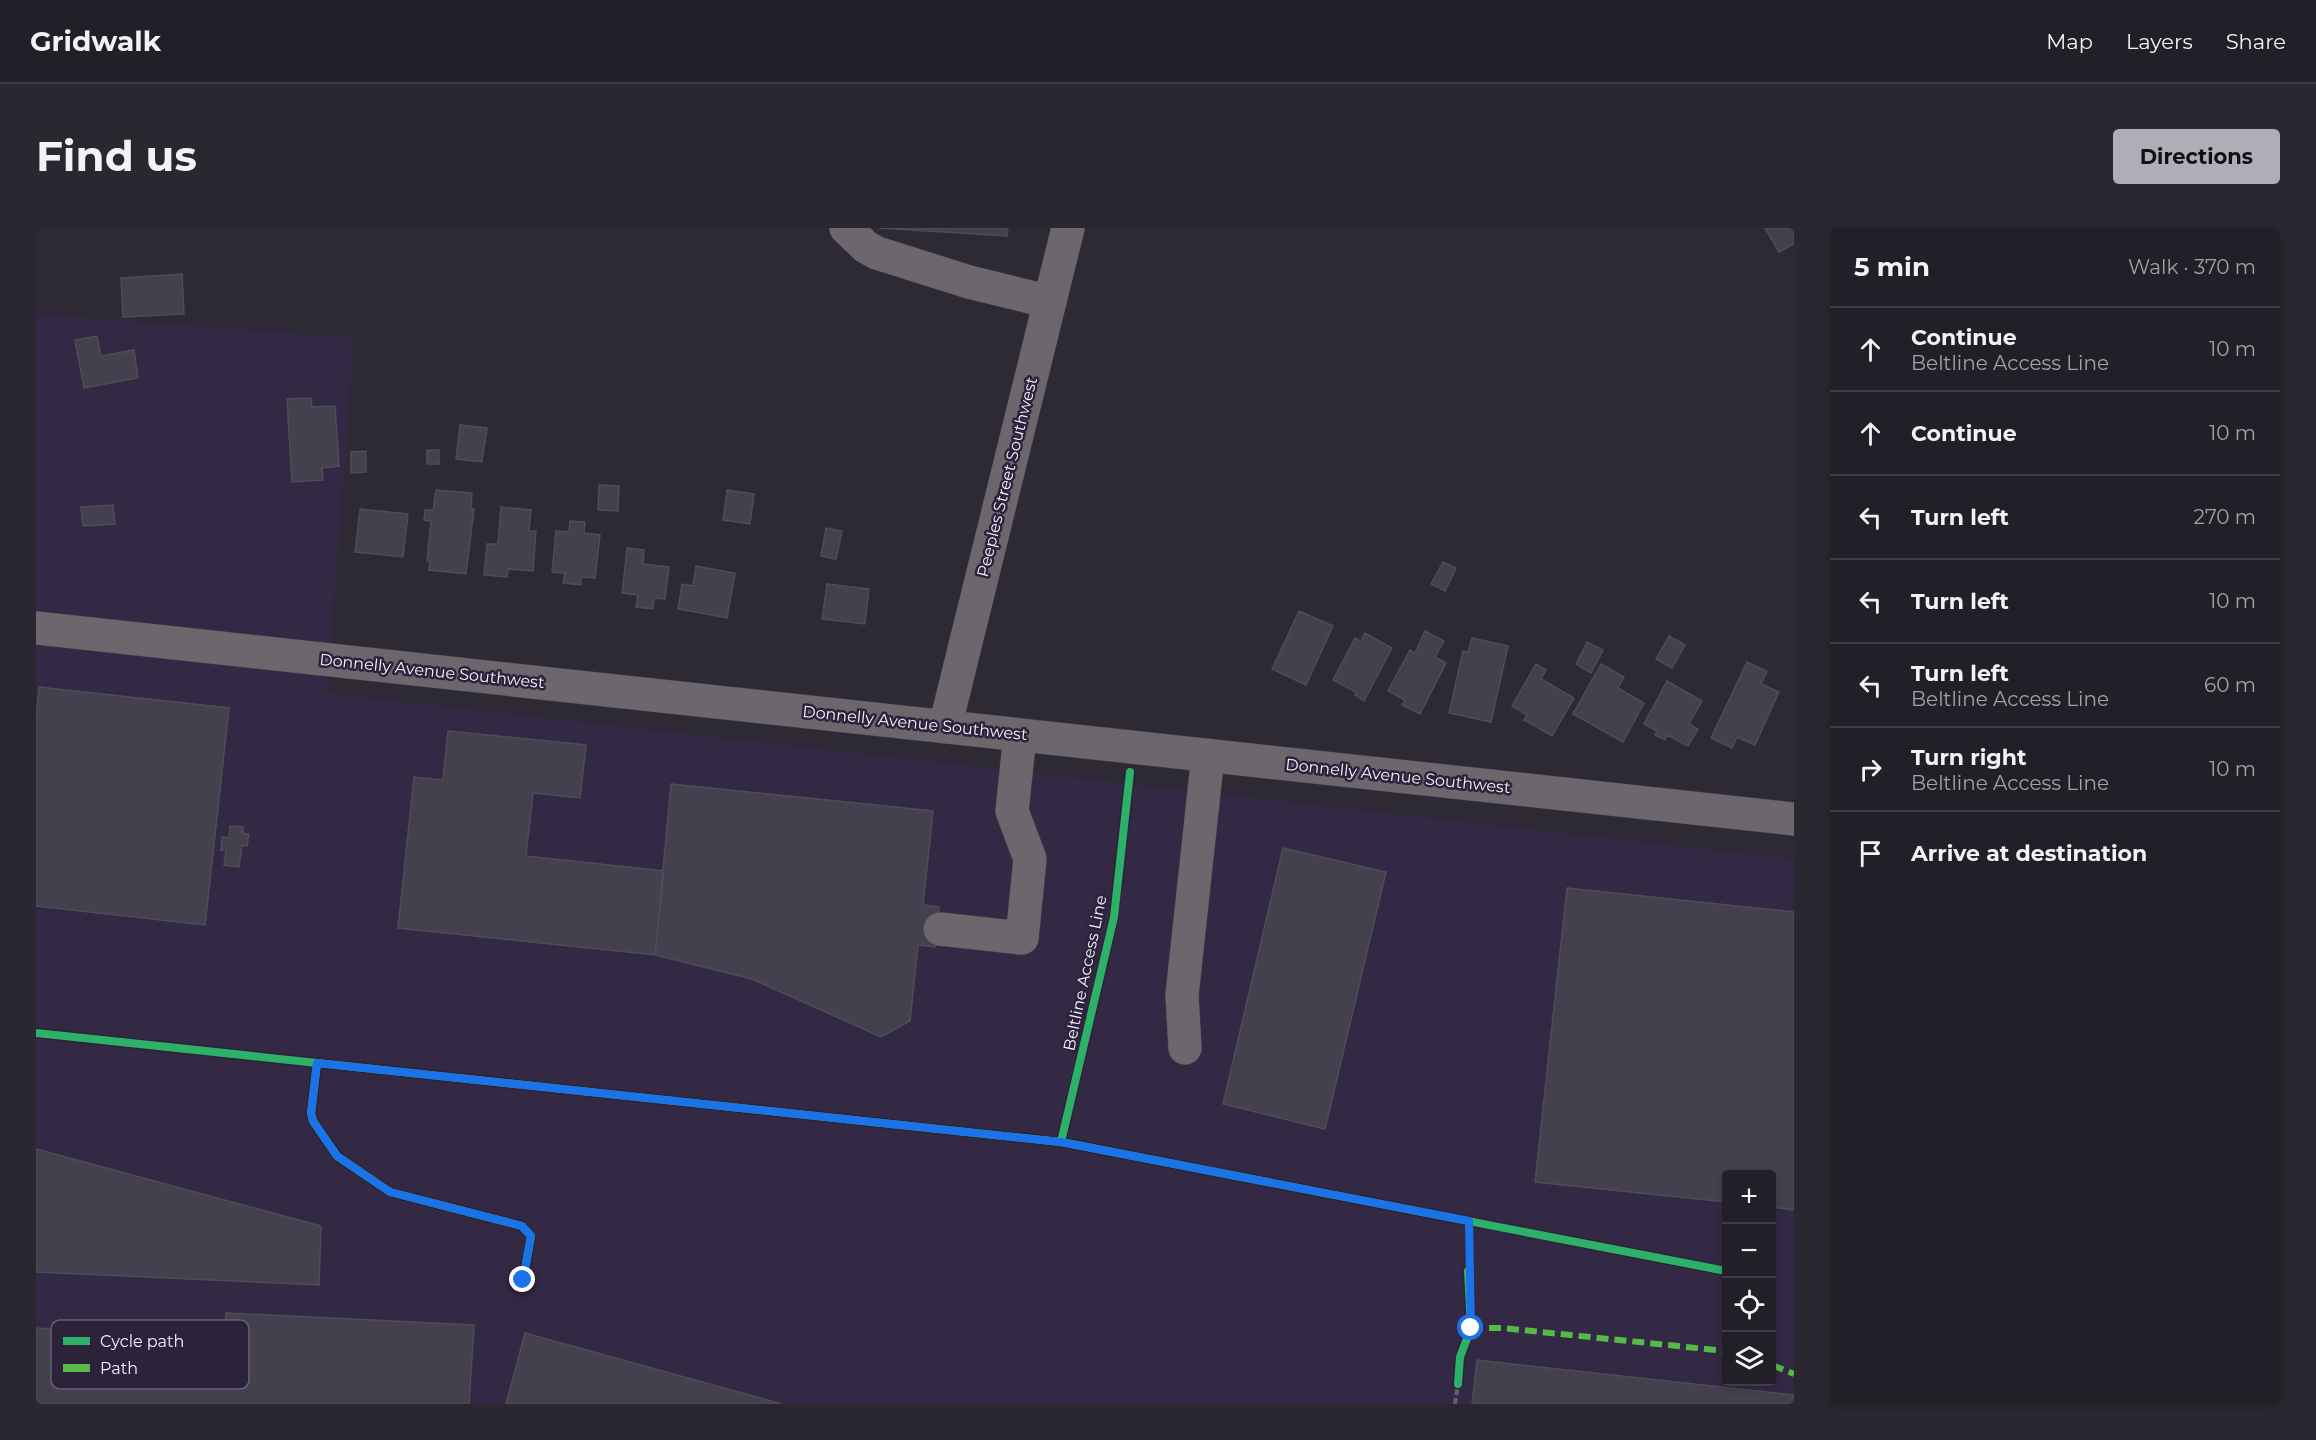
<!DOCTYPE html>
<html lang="en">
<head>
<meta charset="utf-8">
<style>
  :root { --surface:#221f28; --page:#2a2730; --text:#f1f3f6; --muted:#a2a2a8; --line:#3f3d45; --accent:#b0acb8 }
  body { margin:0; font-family:Montserrat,sans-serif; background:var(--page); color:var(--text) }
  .controls { position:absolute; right:18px; bottom:18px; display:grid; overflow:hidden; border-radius:6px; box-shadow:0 3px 9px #0003 }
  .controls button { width:54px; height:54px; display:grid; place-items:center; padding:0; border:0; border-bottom:2px solid var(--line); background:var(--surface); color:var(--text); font:30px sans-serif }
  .stop { position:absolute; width:18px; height:18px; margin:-14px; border:4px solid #1a73e8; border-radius:50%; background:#fff }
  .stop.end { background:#1a73e8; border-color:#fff; box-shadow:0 2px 6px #0008 }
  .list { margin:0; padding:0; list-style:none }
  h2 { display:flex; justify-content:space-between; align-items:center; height:78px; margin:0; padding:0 24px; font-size:26px }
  h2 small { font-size:20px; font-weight:400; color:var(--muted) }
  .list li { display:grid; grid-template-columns:39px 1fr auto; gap:18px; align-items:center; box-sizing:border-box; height:84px; padding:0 24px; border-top:2px solid var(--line) }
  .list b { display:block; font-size:22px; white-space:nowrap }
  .list p { margin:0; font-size:20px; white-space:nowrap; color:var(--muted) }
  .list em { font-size:20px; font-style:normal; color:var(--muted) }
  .icon { flex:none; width:33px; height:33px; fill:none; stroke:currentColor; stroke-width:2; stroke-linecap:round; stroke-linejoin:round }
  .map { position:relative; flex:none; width:1758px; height:1176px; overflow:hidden; border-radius:6px }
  header { display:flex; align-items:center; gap:36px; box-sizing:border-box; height:84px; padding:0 30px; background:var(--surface); border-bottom:2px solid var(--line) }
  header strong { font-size:28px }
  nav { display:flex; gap:33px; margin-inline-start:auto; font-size:21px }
  .intro { display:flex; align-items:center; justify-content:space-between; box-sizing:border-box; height:144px; padding:0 36px }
  h1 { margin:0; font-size:42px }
  .button { padding:15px 27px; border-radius:6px; background:var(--accent); color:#111; font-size:21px; font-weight:700 }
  main { display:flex; gap:36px; padding:0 36px }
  aside { flex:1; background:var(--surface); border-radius:6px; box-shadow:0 3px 9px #0003 }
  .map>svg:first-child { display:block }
  .built { fill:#332945; fill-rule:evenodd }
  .building { fill:#42414d; stroke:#4e4d57; stroke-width:1.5 }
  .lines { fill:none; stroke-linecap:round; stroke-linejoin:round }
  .minor-casing { stroke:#4a4650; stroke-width:34 }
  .path { stroke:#646067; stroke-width:4; stroke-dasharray:6 3; stroke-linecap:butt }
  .minor { stroke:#6b676c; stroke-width:33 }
  .quiet { stroke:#58b947; stroke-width:6; stroke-dasharray:12 6; stroke-linecap:butt }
  .cycleway-casing { stroke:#2c233b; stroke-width:11 }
  .cycleway { stroke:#2db169; stroke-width:8 }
  .route { stroke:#1a73e8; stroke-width:8 }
  .labels { text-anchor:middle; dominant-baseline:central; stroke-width:5; stroke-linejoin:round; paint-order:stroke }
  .street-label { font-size:16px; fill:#f6f2ff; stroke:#2c233b }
  .key { fill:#2c233b; stroke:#696176; stroke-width:1.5 }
  .key-label { font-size:16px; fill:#f6f2ff }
</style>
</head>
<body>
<header>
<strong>Gridwalk</strong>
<nav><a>Map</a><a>Layers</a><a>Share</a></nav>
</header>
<div class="intro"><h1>Find us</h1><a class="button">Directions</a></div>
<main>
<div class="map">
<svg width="1758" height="1176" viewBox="0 0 1758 1176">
  <rect width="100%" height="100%" fill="#2d2935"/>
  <path class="built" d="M0,86L318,110L291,465L1758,631V1176H0ZM1690,946H1736V1154H1690Z"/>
  <path class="building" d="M843,0H972L971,8Z
    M1729,0H1758V16L1743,24Z
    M146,46L148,86L87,89L85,50Z
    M61,108L65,128L98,122L102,150L48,160L39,112Z
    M275,170L276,179L299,178L303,238L286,240L287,252L256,254L251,171Z
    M424,197L451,200L446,234L420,231Z
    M391,222H403V236H391Z
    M330,223V244L315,245V224Z
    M563,257L583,258L582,283L562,282Z
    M400,262L436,265L435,280L438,281L430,346L393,342L394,334L391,333L395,293L388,292L389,282H397Z
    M691,262L718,266L714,296L687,292Z
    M77,277L79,296L47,298L45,279Z
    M465,279L495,282L493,303H500L497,343L472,341L471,349L448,347L451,316H462Z
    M324,281L372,286L367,329L319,324Z
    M534,293L549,294L548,305L564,307L559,350L545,349V357L527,355L529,345L516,344L520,303L533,304Z
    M790,300L806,303L800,331L785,328Z
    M591,320L608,322L607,336L633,339L629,371L618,370L617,381L600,379L602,367L586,365Z
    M1407,334L1420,340L1409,363L1395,356Z
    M660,338L699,345L691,390L642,381L646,356L657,358Z
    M791,356L833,361L829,396L786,391Z
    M1263,383L1297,398L1270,457L1236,441Z
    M1389,403L1408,413L1399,429L1410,435L1384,486L1366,477L1369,472L1352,463L1374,422L1379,425Z
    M1329,405L1356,420L1328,473L1319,467L1320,464L1297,452L1319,410L1325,413Z
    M1633,408L1649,417L1636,440L1620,431Z
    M1436,410L1472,418L1455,494L1413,485L1427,423L1432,424Z
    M1551,414L1567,422L1555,445L1540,436Z
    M1711,434L1731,443L1725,456L1743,464L1719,517L1701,509L1696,520L1675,510Z
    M1500,436L1510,442L1505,451L1538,470L1516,508L1488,492L1491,487L1476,478Z
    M1565,436L1588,449L1582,460L1608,475L1587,514L1537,486Z
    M1631,453L1666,473L1653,496L1662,501L1652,518L1631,507L1629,512L1619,507L1621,503L1608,496Z
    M3,459L193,480L169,697L0,678V492Z
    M412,503L550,517L544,570L497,565L490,628L628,643L619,727L362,700L378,549L407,552Z
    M635,556L897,583L887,677L903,679L899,719L882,717L874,793L845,809L716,751L619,727Z
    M194,598L207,599V605L213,606L211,618L206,617L203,639L188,637L190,623L185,622L186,609L193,610Z
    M1247,620L1350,644L1289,901L1187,876Z
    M1531,660L1758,684V982L1736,979V946H1690V974L1499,954Z
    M0,921L285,998L283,1057L0,1044Z
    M190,1085L438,1097L433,1176H0V1100L189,1110Z
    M489,1105L739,1174L745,1176H470Z
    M1441,1132L1758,1167V1176H1436Z"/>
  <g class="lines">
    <g class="minor-casing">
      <path id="minor" d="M810,0L830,19L841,25L933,54L1014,74
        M0,400L1758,591
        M909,499L1032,0
        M904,701L986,710L994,631L976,583L984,507
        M1149,820L1146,767L1172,527"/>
    </g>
    <path class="path" d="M1432,1043L1433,992
      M1419,1176L1422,1156"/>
    <use href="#minor" class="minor"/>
    <path class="quiet" d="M1435,1100H1466L1690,1123
      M1736,1137L1758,1146"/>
    <g class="cycleway-casing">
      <path id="cycleway" d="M0,805L1025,914L1690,1043
        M281,835L275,885L277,893L301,928L354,964L486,998L495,1008L487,1052
        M1025,914L1078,689L1094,544
        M1422,1156L1424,1129L1435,1100L1432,1043"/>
    </g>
    <use href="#cycleway" class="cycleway"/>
  </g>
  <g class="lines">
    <path class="route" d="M487,1052L495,1008L486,998L354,964L301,928L277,893L275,885L281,835L1025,914L1433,993L1435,1100"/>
  </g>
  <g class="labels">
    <g class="street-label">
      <text transform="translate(971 249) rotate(-76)">Peeples Street Southwest</text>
      <text transform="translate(396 443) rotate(6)">Donnelly Avenue Southwest</text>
      <text transform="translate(879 495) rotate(6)">Donnelly Avenue Southwest</text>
      <text transform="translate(1362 548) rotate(6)">Donnelly Avenue Southwest</text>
      <text transform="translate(1049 745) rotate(-78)">Beltline Access Line</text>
    </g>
  </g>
  <rect x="15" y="1092" width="198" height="69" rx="9" class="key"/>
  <rect x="27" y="1109" width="27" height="8" fill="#2db169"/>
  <rect x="27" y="1136" width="27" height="8" fill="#58b947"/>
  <g class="key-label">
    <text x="64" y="1119">Cycle path</text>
    <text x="64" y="1146">Path</text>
  </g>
</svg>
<div class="controls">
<button>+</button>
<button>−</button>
<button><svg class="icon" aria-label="locate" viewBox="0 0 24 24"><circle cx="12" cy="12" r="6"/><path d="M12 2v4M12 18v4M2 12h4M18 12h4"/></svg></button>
<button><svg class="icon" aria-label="layers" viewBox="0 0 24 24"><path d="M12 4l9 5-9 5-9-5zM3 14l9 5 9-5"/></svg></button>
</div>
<div class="stop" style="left:1435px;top:1100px"></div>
<div class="stop end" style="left:487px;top:1052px"></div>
</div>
<aside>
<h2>5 min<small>Walk · 370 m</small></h2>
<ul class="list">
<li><svg class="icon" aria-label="ahead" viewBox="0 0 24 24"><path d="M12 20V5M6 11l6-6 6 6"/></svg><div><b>Continue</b><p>Beltline Access Line</p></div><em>10 m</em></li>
<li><svg class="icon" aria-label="ahead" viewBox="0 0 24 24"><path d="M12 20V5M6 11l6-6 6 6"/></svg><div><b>Continue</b></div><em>10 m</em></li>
<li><svg class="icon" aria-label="left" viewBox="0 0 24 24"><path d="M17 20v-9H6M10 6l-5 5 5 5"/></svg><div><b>Turn left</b></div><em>270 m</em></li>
<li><svg class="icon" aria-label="left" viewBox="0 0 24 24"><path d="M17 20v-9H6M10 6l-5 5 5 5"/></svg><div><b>Turn left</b></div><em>10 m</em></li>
<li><svg class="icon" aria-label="left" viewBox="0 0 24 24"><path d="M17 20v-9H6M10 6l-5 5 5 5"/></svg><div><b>Turn left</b><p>Beltline Access Line</p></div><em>60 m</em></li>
<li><svg class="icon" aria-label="right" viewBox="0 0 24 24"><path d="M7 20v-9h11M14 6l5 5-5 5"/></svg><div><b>Turn right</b><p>Beltline Access Line</p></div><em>10 m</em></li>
<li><svg class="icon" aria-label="arrive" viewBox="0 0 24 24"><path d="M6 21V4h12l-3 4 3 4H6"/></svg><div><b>Arrive at destination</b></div></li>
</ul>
</aside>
</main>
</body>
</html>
